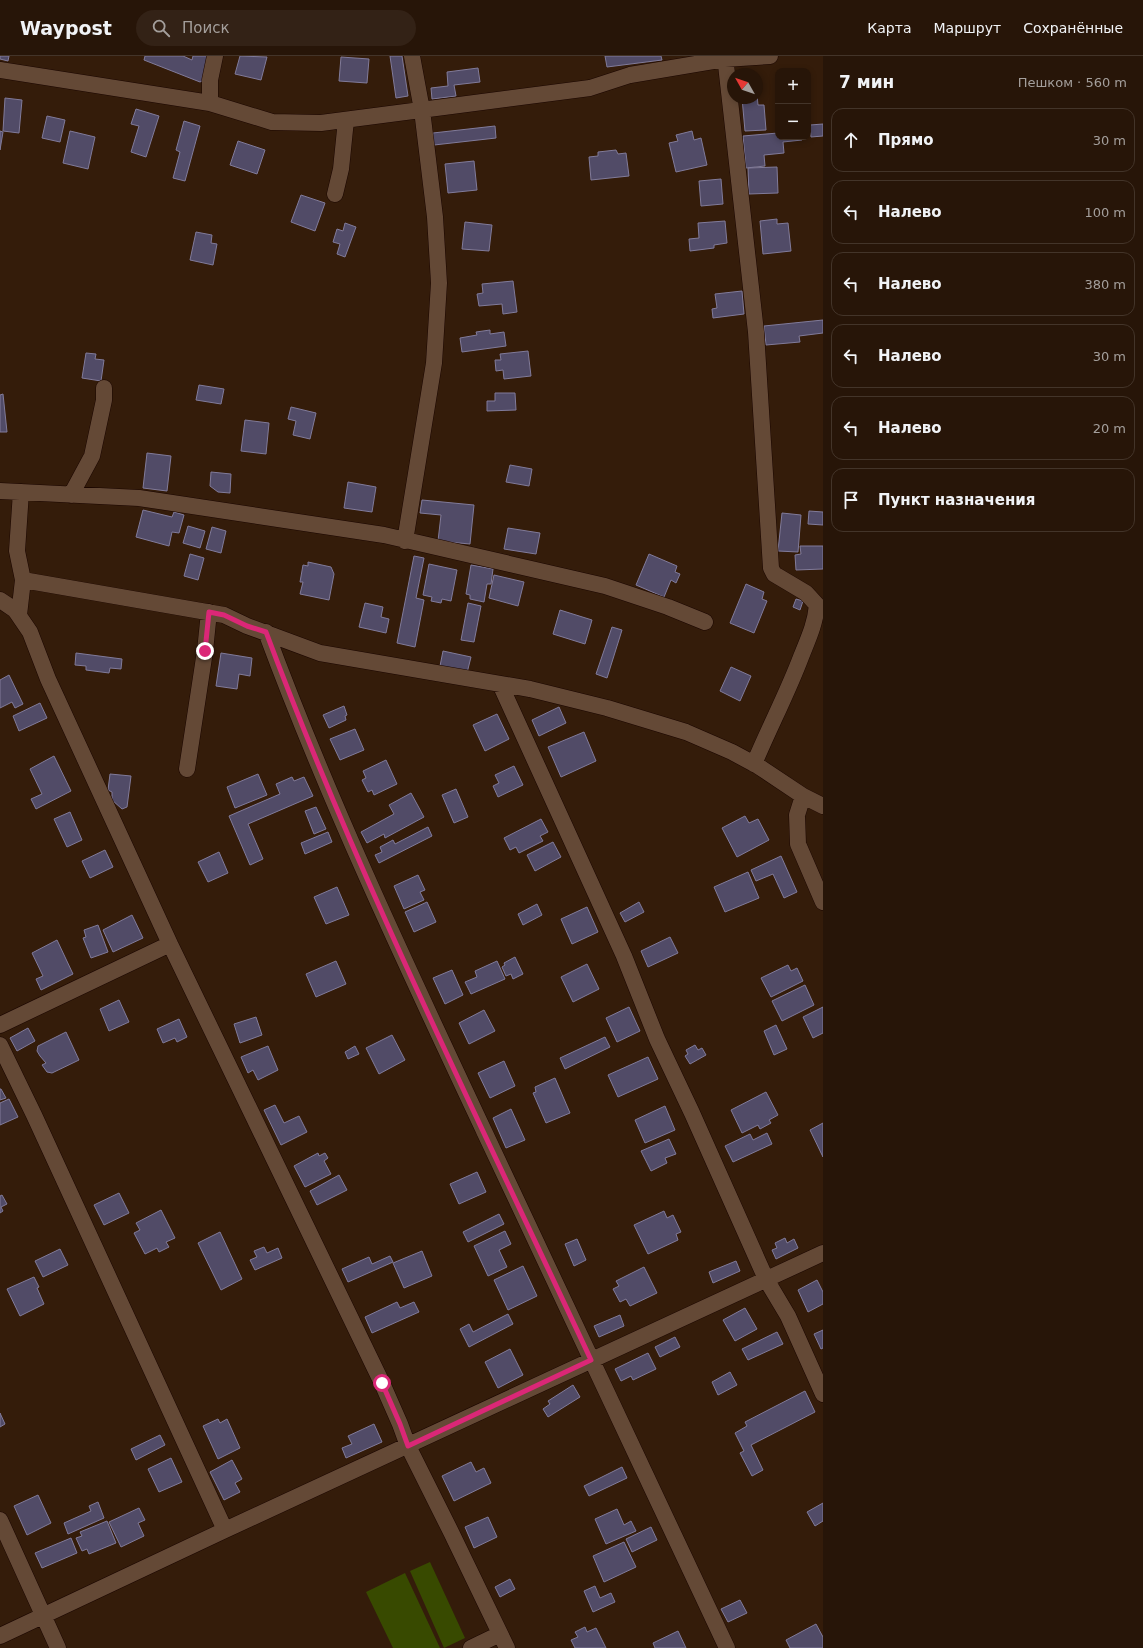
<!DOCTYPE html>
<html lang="ru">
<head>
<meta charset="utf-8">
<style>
  :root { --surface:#271508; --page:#332216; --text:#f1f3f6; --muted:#a49f9c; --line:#433429 }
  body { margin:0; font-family:"DejaVu Sans",sans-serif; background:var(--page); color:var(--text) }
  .controls { position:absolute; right:12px; top:12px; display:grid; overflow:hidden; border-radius:8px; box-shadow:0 2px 6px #0003 }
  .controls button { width:36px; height:36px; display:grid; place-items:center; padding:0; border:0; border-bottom:1px solid var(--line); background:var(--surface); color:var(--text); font:20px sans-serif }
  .compass { position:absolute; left:727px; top:12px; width:36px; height:36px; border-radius:50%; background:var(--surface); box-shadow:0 2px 6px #0003; rotate:310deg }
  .stop { position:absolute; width:12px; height:12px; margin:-9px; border:3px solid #db2777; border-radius:50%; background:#fff }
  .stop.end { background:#db2777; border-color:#fff; box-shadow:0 1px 4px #0008 }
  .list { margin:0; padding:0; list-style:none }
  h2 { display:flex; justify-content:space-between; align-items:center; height:52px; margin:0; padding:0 16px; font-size:17px }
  h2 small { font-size:13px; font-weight:400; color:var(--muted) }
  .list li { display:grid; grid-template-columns:26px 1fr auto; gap:12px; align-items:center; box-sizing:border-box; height:64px; margin:0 8px 8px; padding:0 8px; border:1px solid var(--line); border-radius:12px }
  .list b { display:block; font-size:15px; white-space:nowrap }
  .list em { font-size:13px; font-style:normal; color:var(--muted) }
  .icon { flex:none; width:22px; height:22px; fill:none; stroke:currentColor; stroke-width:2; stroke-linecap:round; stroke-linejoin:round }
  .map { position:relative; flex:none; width:823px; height:1592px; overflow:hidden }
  header { display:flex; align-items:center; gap:24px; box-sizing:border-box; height:56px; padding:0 20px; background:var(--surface); border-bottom:1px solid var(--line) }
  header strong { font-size:19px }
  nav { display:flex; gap:22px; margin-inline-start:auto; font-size:14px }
  .search { width:280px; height:36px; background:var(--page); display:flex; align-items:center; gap:10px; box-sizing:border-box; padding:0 14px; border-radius:22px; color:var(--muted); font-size:15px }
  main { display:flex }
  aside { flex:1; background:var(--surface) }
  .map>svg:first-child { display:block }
  .green { fill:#384a00 }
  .building { fill:#514b67; stroke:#817b9a }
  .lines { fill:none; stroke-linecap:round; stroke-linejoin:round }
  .minor-casing { stroke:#1b0600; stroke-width:17 }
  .minor { stroke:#644936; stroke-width:16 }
  .route { stroke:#db2777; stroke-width:5 }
</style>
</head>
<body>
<header>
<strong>Waypost</strong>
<div class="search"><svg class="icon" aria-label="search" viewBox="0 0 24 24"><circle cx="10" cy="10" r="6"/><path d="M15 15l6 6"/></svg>Поиск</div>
<nav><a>Карта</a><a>Маршрут</a><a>Сохранённые</a></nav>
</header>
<main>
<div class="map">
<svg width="823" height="1592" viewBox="0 0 823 1592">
  <rect width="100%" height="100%" fill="#341c0a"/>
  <path class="green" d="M430,1506L465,1582L444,1592L410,1515Z
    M405,1517L440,1592H393L366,1536Z"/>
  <path class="building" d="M0,0H9L8,5L0,3Z
    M145,0H183L192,4L193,0H212L206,23L200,26L144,4Z
    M240,0L267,1L261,24L235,18Z
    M390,0H402L408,40L396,42Z
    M605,0H661L662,4L607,11Z
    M341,1L369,3L367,27L339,25Z
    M478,12L480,26L454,29L456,40L432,43L431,32L448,30L447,16Z
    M757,39L758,49H764L766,74L745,75L742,42H757Z
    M5,42L22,44L19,77L3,75Z
    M136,53L159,60L146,101L131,96L139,70L131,68Z
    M47,60L65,64L60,86L42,82Z
    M184,65L200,70L185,125L173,122L180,96L176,94Z
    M823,68V80L811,81L810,69Z
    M495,70L496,82L434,89L433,77Z
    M0,75L3,76L0,94Z
    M70,75L95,81L88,113L63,107Z
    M692,75L694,84L701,82L707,109L676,116L669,87L678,85L676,79Z
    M778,77V81H802V84L783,86L784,97L764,99L765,110L746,112L743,80Z
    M238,85L265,94L257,118L230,109Z
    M616,94L618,98L626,97L629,120L591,124L589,101L598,100V96Z
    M474,105L477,134L448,137L445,108Z
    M777,111L778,137L749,138L748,112Z
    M721,123L723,148L701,150L699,125Z
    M301,139L325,147L315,175L291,166Z
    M777,163V168L788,167L791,195L763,198L760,165Z
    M725,165L727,187L714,189V192L690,195L689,183L699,182L698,167Z
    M465,166L492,169L489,195L462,193Z
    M345,167L356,171L345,201L337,198L340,188L333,186L337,173L343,175Z
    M196,176L212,179L211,187L217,188L213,209L190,204Z
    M513,225L517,256L503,258L502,248L479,250L477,238L483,237L482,228Z
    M742,235L744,258L713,262L712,253L717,252L715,238Z
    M823,264V277L799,280L800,286L766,289L764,270Z
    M490,274V278L504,276L506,290L462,296L460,282L477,279L476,276Z
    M528,295L531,320L504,323L503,314L496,315L495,304H501L500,298Z
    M86,297L96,298L95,303L104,304L101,325L82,322Z
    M199,329L224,333L221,348L196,344Z
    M495,337H515L516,354L487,355V345H495Z
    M3,338L7,376H0V339Z
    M291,351L316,357L310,383L293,379L296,365L288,363Z
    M245,364L269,367L266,398L241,395Z
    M147,397L171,400L167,435L143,432Z
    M510,409L532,413L529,430L506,426Z
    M211,416L231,418L230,437L218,436L210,430Z
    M348,426L376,431L372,456L344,452Z
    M422,444L474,449L470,488L438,485L441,459L420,457Z
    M143,454L172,461L174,456L184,459L179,477L172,476L169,490L136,481Z
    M809,455L823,456V469L808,468Z
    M782,457L801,459L798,496L778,495Z
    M188,470L205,475L200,492L183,487Z
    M212,471L226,475L221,497L206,493Z
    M508,472L540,477L536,498L504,493Z
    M800,490H823V513L796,514L795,499L801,498Z
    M190,498L204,502L198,524L184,520Z
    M649,498L677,510L675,516L680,518L676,527L671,524L664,541L636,529Z
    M414,500L424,502L416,542L424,544L415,591L397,587Z
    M308,506L331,511L334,518L329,544L300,538L303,526H300L303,509L308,510Z
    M429,508L457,514L451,545L442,543L441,547L431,545L432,541L423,539Z
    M471,509L493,513L491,528H487L484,546L470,543V539L466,538Z
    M494,519L524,526L518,550L489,542Z
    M746,528L764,536L762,543L767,545L754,577L730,567Z
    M796,543L803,545L800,554L793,551Z
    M365,547L383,551L381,561L389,563L386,577L359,571Z
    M468,547L481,550L474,586L461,584Z
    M560,554L592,564L585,588L553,578Z
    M612,571L622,574L607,622L596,618Z
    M443,595L471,601L467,617L440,610Z
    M76,597L122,603L121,613L110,612L109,617L86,614V610L75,609Z
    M221,597L252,602L250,620L239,618L237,633L216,630Z
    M731,611L751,620L740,645L720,635Z
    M9,619L23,648L15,652L12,646L0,652V624Z
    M40,647L47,662L19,675L13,660Z
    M344,650L347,659L345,660L346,664L329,672L323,659Z
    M559,651L566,667L539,680L532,664Z
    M497,658L509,683L485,695L473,669Z
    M355,673L364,694L340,704L330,683Z
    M584,676L596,705L561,721L548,691Z
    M54,700L71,735L36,753L31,743L42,738L30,713Z
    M386,704L397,728L374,739L372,734L368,736L362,724L366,722L363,715Z
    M514,710L523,729L498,741L493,730L499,727L495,719Z
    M110,718L131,720L127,751L122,753L112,744V736L108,734Z
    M258,718L267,739L235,752L227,731Z
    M292,721L294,725L304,721L313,740L248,768L263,803L250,809L229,760L280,738L276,728Z
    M456,733L468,761L454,767L442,739Z
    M411,737L424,761L385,782L384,778L367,787L361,776L394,758L389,749Z
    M316,751L326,773L314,778L305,755Z
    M70,756L82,784L67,791L54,763Z
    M745,760L749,767L758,763L769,784L737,801L722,772Z
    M541,763L548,776L540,780L543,785L519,797L516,791L510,794L504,782Z
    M428,771L432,780L379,807L375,799L382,796L380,791L393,784L395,788Z
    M328,776L332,786L305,798L301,787Z
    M553,786L561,801L535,815L527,799Z
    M105,794L113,811L90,822L82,805Z
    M219,796L228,817L208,826L198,806Z
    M781,800L797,836L784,842L773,818L756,825L751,814Z
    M748,816L759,842L725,856L714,831Z
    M418,819L425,834L420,836L424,844L404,853L394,830Z
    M337,831L349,859L326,868L314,841Z
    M427,846L436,866L414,876L405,856Z
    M639,846L644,856L625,866L620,857Z
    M537,848L542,859L523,869L518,858Z
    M587,851L598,876L572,888L561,863Z
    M132,859L143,882L113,896L103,874Z
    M98,869L108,896L91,902L83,882L86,881L84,874Z
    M670,881L678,897L648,911L641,895Z
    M57,884L73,918L41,934L36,923L43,920L32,897Z
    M515,901L523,918L513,923L511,918L506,920L502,911L505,909L504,907Z
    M336,905L346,928L316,941L306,918Z
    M497,905L505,923L471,938L465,926L477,921L475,915Z
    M587,908L599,933L573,946L561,921Z
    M788,909L791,915L797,912L803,925L771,941L761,922Z
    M452,914L463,939L445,948L433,922Z
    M805,929L814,949L782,965L772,945Z
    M119,944L129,966L109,975L100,953Z
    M629,951L640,975L617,986L606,962Z
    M823,951V977L813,982L803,961Z
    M484,954L495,975L469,988L459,967Z
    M256,961L262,979L240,987L234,968Z
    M179,963L187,981L177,986L175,982L163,987L157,973Z
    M776,969L787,993L774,999L764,975Z
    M28,972L35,985L17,995L10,982Z
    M66,976L79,1004L52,1017L47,1016L42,1009L46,1007L40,1000L37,995L38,990Z
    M392,979L405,1004L379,1018L366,992Z
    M605,981L610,991L565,1013L560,1002Z
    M695,989L698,994L702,992L706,999L690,1008L685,1000L688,998L686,994Z
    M268,990L278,1014L258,1024L253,1014L248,1017L241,1001Z
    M355,990L359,998L348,1003L345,996Z
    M648,1001L658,1023L618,1041L608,1019Z
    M504,1005L515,1030L490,1042L478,1017Z
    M555,1022L570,1057L546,1067L533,1037L536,1036L535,1031Z
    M0,1033H1L6,1042L0,1044Z
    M766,1036L778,1059L769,1064L771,1067L760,1073L758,1069L742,1077L731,1054Z
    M9,1043L18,1061L0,1069V1047Z
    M275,1049L284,1067L299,1060L307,1076L281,1089L264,1054Z
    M665,1050L675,1074L645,1087L635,1064Z
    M511,1053L525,1084L506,1092L493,1062Z
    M823,1067V1101L810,1074Z
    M767,1077L772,1088L733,1106L725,1090L750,1078L753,1084Z
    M669,1083L676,1098L665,1102L667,1107L651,1115L641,1095Z
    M318,1097L319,1100L325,1097L328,1102L324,1105L331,1118L305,1131L294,1110Z
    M477,1116L486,1136L459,1148L450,1128Z
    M339,1119L347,1134L317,1149L310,1135Z
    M119,1137L129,1157L104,1169L94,1149Z
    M2,1139L7,1148L1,1151L3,1155L0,1157V1140Z
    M161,1154L175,1182L166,1186L169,1191L159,1196L157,1192L145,1198L134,1177L140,1174L136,1167Z
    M664,1155L667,1162L673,1159L681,1176L676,1178L678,1184L648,1198L634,1169Z
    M499,1158L504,1168L468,1186L463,1176Z
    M505,1175L511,1188L499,1194L507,1211L488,1220L474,1190Z
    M220,1176L242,1223L221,1234L198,1187Z
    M785,1182L787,1187L794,1183L798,1192L776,1203L772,1194L777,1192L775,1187Z
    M577,1183L586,1204L574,1210L565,1188Z
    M264,1191L267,1197L278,1192L282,1202L255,1214L250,1204L257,1201L254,1195Z
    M60,1193L68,1209L43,1221L35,1205Z
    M422,1195L432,1220L404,1232L393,1207Z
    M390,1200L393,1206L348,1226L342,1213L369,1201L372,1208Z
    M736,1205L740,1215L713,1227L709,1216Z
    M523,1210L537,1240L508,1254L494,1224Z
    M644,1211L657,1237L630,1250L626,1243L620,1246L613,1233L619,1230L616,1225Z
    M34,1221L39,1231L37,1232L44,1248L20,1260L7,1233Z
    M817,1224L823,1236V1248L808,1256L798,1234Z
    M397,1246L400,1252L414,1246L419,1256L372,1277L365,1261Z
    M745,1252L757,1273L735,1285L723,1264Z
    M508,1258L513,1268L469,1291L460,1273L469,1268L473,1276Z
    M620,1259L624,1270L599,1281L594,1270Z
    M823,1274V1292L821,1293L814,1278Z
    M777,1276L783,1288L748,1304L742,1293Z
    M675,1281L680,1291L660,1301L655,1291Z
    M510,1293L523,1319L498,1332L485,1306Z
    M648,1297L656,1313L633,1324L631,1320L621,1325L615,1313Z
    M730,1316L737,1329L718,1339L712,1326Z
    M573,1329L580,1341L548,1361L543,1353L550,1348L548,1345Z
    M805,1335L815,1356L751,1389L763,1414L752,1420L740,1397L744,1395L735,1377L747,1370L745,1366Z
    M0,1357L5,1368L0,1371Z
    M218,1363L220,1367L227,1363L240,1392L218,1403L203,1370Z
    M374,1368L382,1386L346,1402L342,1392L352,1388L348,1380Z
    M160,1379L165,1389L136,1404L131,1393Z
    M171,1402L182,1426L159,1436L148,1413Z
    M232,1404L242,1423L235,1427L240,1436L224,1444L210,1416Z
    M471,1406L476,1416L484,1412L491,1427L454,1445L442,1420Z
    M622,1411L627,1422L589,1440L584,1430Z
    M38,1439L51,1467L27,1479L14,1450Z
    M98,1446L104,1462L68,1478L64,1467L91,1455L89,1450Z
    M823,1447V1465L815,1470L807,1456Z
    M139,1452L145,1464L138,1467L144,1480L121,1491L109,1466Z
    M617,1453L624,1469L631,1465L636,1475L606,1488L595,1463Z
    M488,1461L497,1481L474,1492L465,1471Z
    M107,1465L116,1487L89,1498L87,1493L82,1495L76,1482L82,1480L80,1476Z
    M651,1471L657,1484L632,1496L626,1483Z
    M71,1482L77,1497L42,1512L35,1497Z
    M624,1486L636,1511L604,1526L593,1500Z
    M510,1523L515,1533L500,1541L495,1531Z
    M595,1530L600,1542L611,1537L615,1546L593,1556L584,1535Z
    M740,1544L747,1557L728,1566L721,1553Z
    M816,1568L823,1581V1592H790L786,1584Z
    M585,1571L587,1576L596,1572L606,1592H575L571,1584L578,1581L575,1576Z
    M678,1575L686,1592H655L653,1587Z"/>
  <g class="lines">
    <g class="minor-casing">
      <path id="minor" d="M725,0L756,276L771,512L774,518L806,537L817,549C815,569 808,583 801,601C787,638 769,672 754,708
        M0,14L210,47L272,66L321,67L590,32L630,19L725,3L770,0
        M210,47V24L215,0
        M335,138L341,113L346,64
        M0,435L139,442L384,479L605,530L668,551L705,566
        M71,439L92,400L104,344V332
        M405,485L434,307L439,227L435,161L422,54L412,0
        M23,524L224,559L247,570L320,597L530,633L607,652L686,676L732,696L758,710L803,740L823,750
        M0,544L15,554L30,576L48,623L170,888L382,1327L400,1368L408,1390L451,1476L507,1592
        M19,559L23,524L17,495L21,436
        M266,576C329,746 407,911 484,1075C565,1247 646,1420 727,1592
        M500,628L624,900L657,983L692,1057L766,1223L788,1260L823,1338
        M187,713L205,595L209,556
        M803,740L797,759L798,788L823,846
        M0,969L170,888
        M0,989L34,1059L225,1474
        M0,1464L58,1592
        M0,1580L225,1474L823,1197
        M471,1592L500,1578"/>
    </g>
    <use href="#minor" class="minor"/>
  </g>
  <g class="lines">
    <path class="route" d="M205,595L209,556L224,559L247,570L266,576C359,825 479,1064 591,1304L408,1390L400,1368L382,1327"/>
  </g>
</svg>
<div class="controls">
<button>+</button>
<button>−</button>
</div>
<svg class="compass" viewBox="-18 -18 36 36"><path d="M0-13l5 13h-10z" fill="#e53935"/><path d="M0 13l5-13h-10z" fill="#a49f9c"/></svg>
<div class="stop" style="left:382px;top:1327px"></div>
<div class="stop end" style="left:205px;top:595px"></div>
</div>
<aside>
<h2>7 мин<small>Пешком · 560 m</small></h2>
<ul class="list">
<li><svg class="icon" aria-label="ahead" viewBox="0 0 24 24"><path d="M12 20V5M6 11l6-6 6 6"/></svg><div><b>Прямо</b></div><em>30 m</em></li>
<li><svg class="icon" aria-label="left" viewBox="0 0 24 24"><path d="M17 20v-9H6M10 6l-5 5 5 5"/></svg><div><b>Налево</b></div><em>100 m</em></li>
<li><svg class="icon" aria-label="left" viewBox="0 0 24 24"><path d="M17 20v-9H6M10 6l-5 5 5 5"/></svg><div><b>Налево</b></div><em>380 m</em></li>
<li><svg class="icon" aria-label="left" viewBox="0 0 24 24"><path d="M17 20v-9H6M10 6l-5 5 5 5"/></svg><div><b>Налево</b></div><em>30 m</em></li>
<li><svg class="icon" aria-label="left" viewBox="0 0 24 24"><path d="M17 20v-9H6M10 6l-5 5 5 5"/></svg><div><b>Налево</b></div><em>20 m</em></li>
<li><svg class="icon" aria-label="arrive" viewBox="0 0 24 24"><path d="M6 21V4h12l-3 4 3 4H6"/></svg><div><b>Пункт назначения</b></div></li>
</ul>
</aside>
</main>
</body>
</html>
